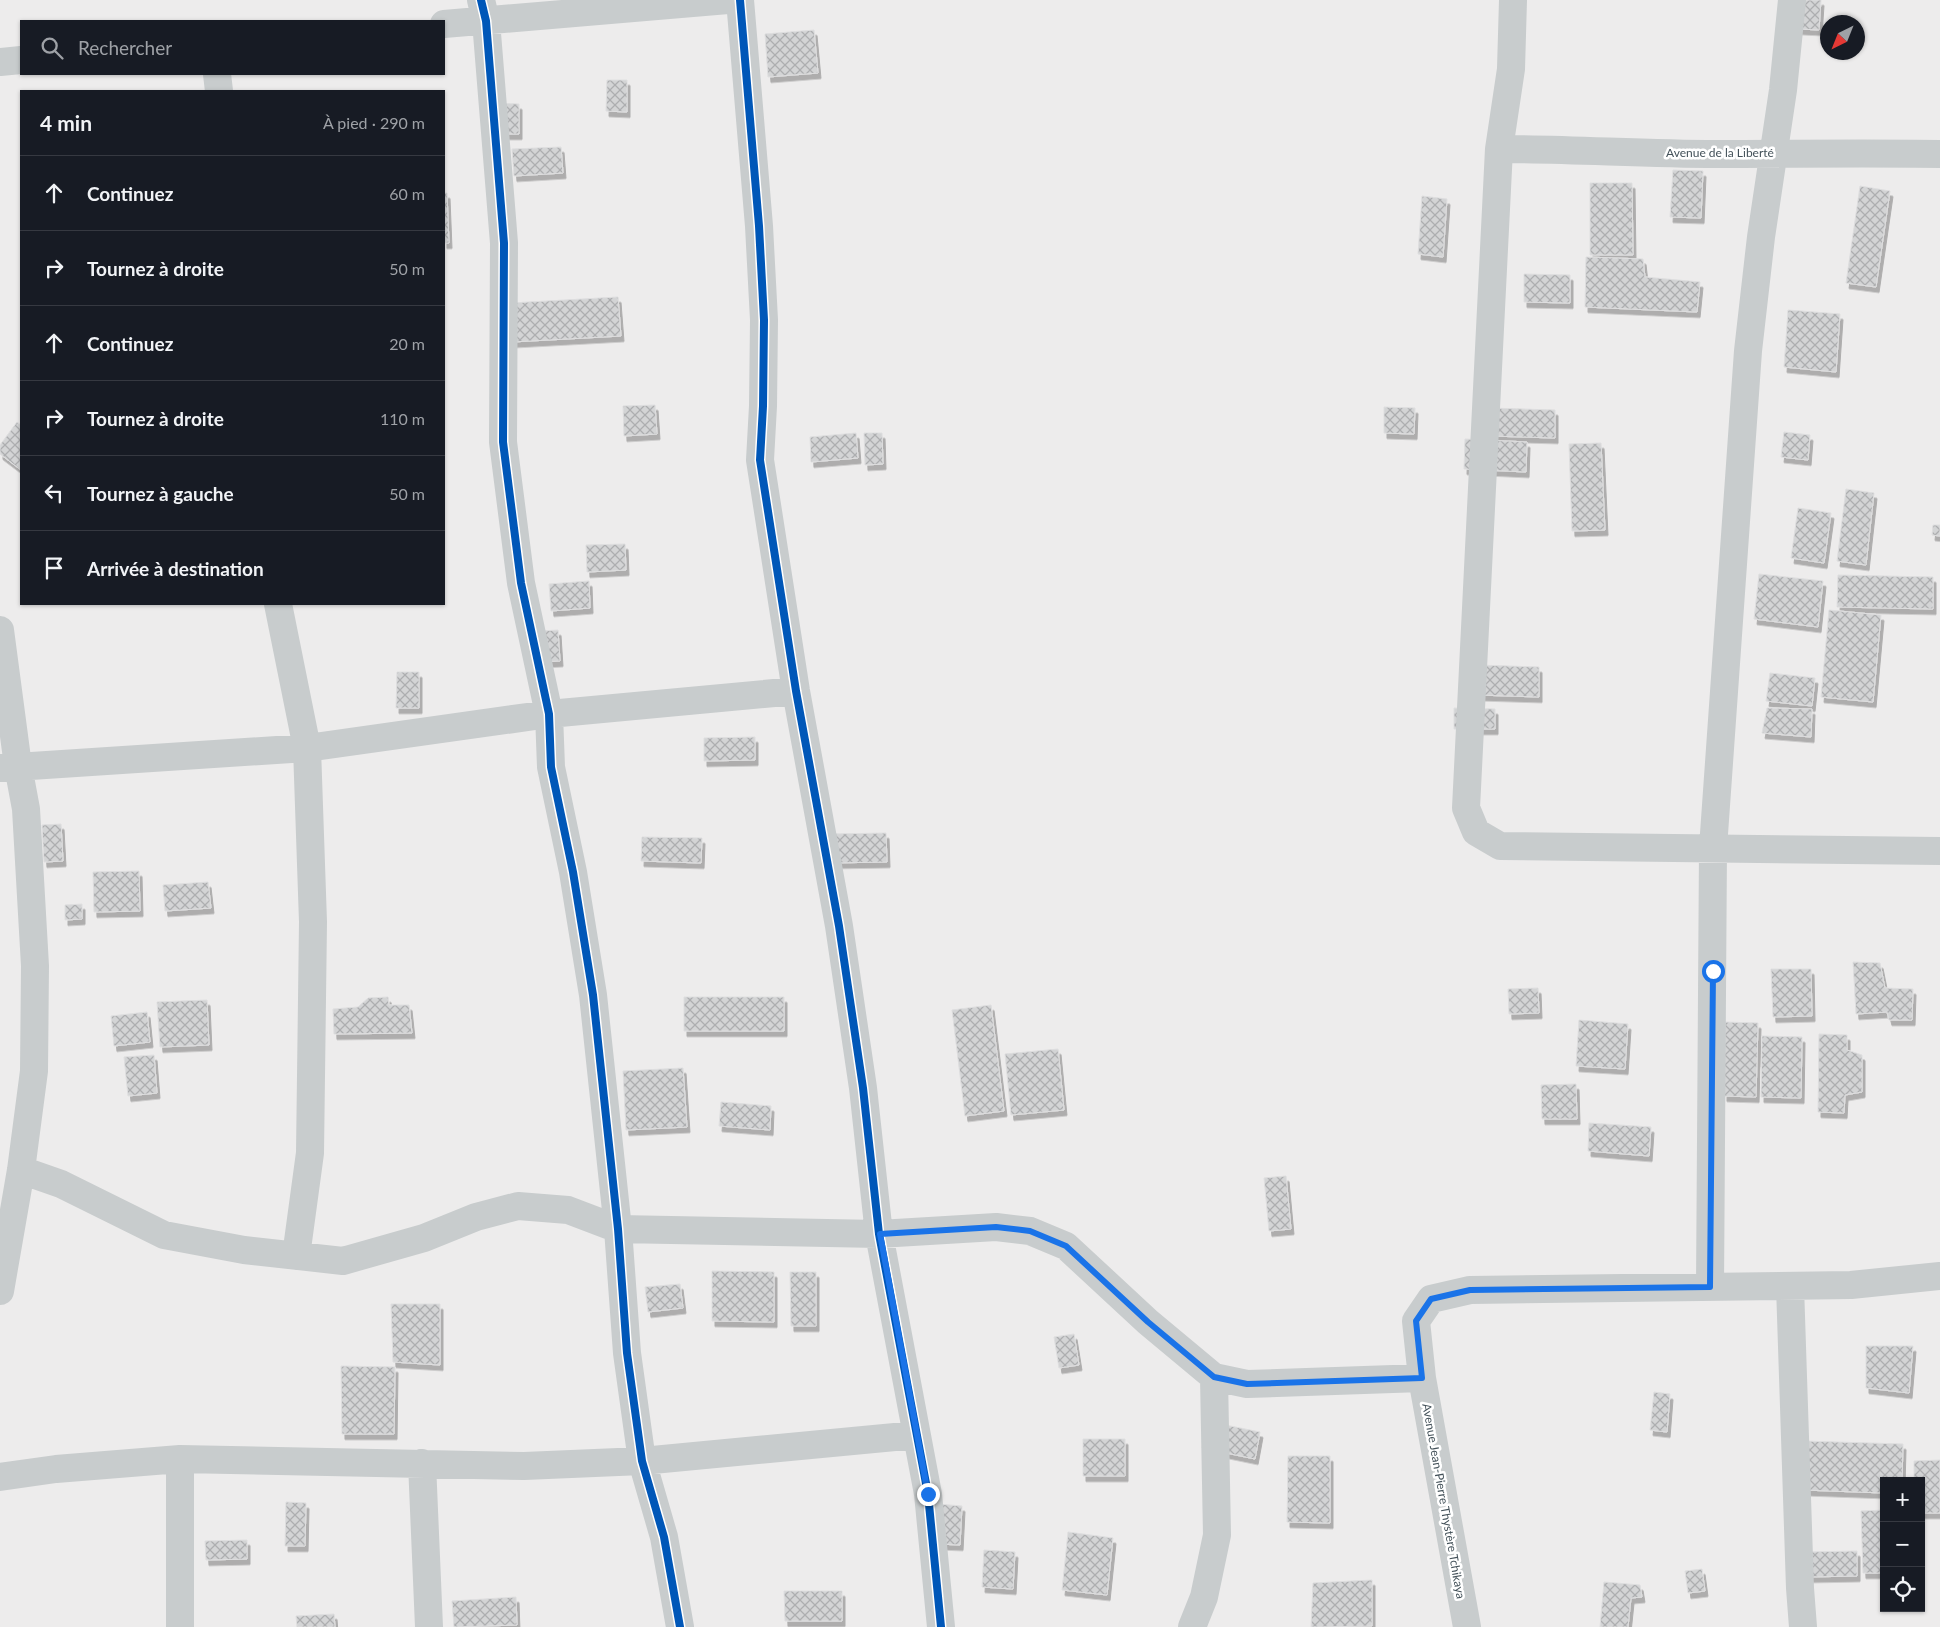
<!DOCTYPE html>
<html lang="fr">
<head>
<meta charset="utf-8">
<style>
  :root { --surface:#171b24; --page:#20242c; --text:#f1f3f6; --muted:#9ea1a6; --line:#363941 }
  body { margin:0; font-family:Lato,sans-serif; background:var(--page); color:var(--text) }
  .controls { position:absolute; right:15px; bottom:15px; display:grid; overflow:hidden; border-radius:0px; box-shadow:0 1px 4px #0004 }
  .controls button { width:45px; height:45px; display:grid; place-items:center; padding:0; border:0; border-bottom:1px solid var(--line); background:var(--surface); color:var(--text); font:25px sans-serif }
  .compass { position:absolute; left:1820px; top:15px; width:45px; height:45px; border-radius:50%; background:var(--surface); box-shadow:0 1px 4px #0004; rotate:223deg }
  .stop { position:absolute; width:15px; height:15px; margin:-11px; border:4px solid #1a73e8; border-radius:50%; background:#fff }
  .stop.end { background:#1a73e8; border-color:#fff; box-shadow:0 1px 5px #0008 }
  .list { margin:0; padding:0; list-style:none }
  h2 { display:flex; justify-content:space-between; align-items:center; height:65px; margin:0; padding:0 20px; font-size:21px }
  h2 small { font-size:16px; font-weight:400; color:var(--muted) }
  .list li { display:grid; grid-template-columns:32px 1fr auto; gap:15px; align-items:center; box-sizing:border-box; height:75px; padding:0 20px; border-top:1px solid var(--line) }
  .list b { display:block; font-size:19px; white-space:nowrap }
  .list em { font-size:16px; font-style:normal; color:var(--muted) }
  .icon { flex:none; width:28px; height:28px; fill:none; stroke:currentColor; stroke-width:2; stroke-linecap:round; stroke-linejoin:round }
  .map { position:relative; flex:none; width:1940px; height:1627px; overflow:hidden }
  .search { position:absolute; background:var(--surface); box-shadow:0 1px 4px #0004; left:20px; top:20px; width:425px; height:55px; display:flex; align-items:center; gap:12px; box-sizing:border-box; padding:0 18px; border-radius:0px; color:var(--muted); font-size:19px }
  .panel { position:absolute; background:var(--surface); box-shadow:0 1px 4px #0004; left:20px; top:90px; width:425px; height:515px; border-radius:0px }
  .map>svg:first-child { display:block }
  .building { fill:url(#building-cross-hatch); stroke:#dededf; filter:url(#shadow) }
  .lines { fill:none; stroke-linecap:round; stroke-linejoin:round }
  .minor { stroke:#c8cccd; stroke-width:28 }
  .cycleway-casing { stroke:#fff; stroke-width:11 }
  .cycleway { stroke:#0057b8; stroke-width:8 }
  .route { stroke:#1a73e8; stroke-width:6 }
  .labels { text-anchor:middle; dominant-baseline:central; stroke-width:5; stroke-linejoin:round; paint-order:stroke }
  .street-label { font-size:12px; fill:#435159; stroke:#fff }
</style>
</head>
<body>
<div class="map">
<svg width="1940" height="1627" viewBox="0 0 1940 1627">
  <defs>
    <pattern id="building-cross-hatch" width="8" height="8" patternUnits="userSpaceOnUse" patternTransform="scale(1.25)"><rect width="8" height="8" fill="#d3d4d5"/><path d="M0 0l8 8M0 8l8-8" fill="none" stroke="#adaeb0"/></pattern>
    <filter id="shadow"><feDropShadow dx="3" dy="5.5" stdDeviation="0" flood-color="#0004"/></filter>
  </defs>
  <rect width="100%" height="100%" fill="#edecec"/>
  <path class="building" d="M1782,0H1821L1819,30L1781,28Z
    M814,30L818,73L768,77L765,34Z
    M607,80H627V112L606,111Z
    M492,103L519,104V134H492Z
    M561,147L563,173L514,176L512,149Z
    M1673,170L1703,171L1701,218L1670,217Z
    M1590,183H1632L1633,255H1590Z
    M1860,186L1890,191L1876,287L1846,283Z
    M444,193H447L449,243H444Z
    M1422,196L1447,199L1443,257L1418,254Z
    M1586,257L1643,259L1645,277L1700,282L1697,312L1585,307Z
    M1524,274L1570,275V303L1524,302Z
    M618,297L621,336L512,342L510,303Z
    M1788,310L1840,314L1836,372L1784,367Z
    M655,405L657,434L624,436L623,406Z
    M1384,407L1415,408L1414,434L1384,433Z
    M1491,408L1555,410V438L1491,436Z
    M17,422L21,425V470L0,454V445Z
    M1784,432L1810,435L1808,460L1781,457Z
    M856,433L858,458L811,462L810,437Z
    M864,433H882L883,464L865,465Z
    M1465,439L1527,442L1526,472L1464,469Z
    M1601,443L1605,530L1572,531L1569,444Z
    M1846,489L1874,493L1866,565L1837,561Z
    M1798,508L1831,513L1824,563L1791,558Z
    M1933,525H1940V536L1932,535Z
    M625,544L626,570L587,572L586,545Z
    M1759,574L1823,581L1818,627L1754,619Z
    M1838,575L1933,577V609L1837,607Z
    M589,581L590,608L551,611L549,584Z
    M1829,610L1881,615L1873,702L1821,697Z
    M558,630L560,661L541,662L539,631Z
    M1478,665L1539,667V697L1477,695Z
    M397,672H419V708H396Z
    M1770,673L1815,678L1812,706L1766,701Z
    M1454,708L1495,709V729H1454Z
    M1767,708L1812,709L1811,737L1762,733Z
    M755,737V760L704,761V738Z
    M61,824L63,861L44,862L42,825Z
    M886,833L887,862L828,863L827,834Z
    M642,837L702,838L701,863L641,861Z
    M139,871L140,911L94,912L93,872Z
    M208,882L211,908L165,911L163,885Z
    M82,904V919L65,920V905Z
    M1853,962L1880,963L1885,988L1913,989L1912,1020H1889L1887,1012L1856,1014Z
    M1771,969H1811L1812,1016L1773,1017Z
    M1538,988L1539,1013L1509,1014L1508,989Z
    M388,997L389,1005H409L412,1033L334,1034L333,1009L358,1007L368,998Z
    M684,997H784V1031H684Z
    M207,1000L209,1045L160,1047L157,1002Z
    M991,1005L1004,1111L965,1116L952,1010Z
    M147,1012L150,1042L114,1046L111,1016Z
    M1579,1020L1628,1024L1625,1069L1576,1066Z
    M1725,1022L1758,1023L1756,1097L1724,1096Z
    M1819,1034L1847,1035V1050L1862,1055V1092L1845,1095L1844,1113L1818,1112Z
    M1762,1036L1802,1037L1801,1098L1761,1097Z
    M1058,1049L1064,1110L1011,1115L1005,1054Z
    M154,1055L157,1093L128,1096L124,1057Z
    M683,1068L687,1127L626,1130L623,1071Z
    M1576,1084L1577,1119H1542L1541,1085Z
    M721,1102L771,1106L770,1130L719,1126Z
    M1589,1123L1651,1127L1649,1156L1588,1151Z
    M1286,1176L1291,1229L1269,1231L1264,1178Z
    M712,1271L774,1272V1322L712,1321Z
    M790,1272H816V1326H791Z
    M680,1284L683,1308L648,1312L645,1287Z
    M391,1304H440V1365L393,1362Z
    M1074,1334L1079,1365L1059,1368L1054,1337Z
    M1866,1346H1913L1909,1393L1866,1388Z
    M341,1366L395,1367L394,1434H342Z
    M1654,1392L1670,1394L1667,1432L1650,1430Z
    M1206,1421L1260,1432L1255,1459L1202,1448Z
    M1083,1439H1125V1476H1083Z
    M1804,1441L1903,1444L1902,1481H1884V1493L1803,1490Z
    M1288,1456H1330V1523L1287,1522Z
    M1940,1460V1513H1921V1481H1914V1461Z
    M286,1502L306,1503L305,1546H285Z
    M938,1504L962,1506L960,1545L937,1544Z
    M1884,1510V1573H1863L1861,1511Z
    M1068,1532L1113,1538L1107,1595L1062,1590Z
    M247,1540V1559L206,1560L205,1541Z
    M984,1550L1015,1552L1013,1589L982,1587Z
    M1857,1551V1576L1806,1577L1805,1552Z
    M1702,1569L1705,1591L1688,1593L1685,1571Z
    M1372,1580V1626L1311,1627L1313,1583Z
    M1604,1582L1640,1585L1642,1597L1631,1598L1628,1627H1600Z
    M784,1591H842V1621H785Z
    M516,1597L517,1625L454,1627L452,1601Z
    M334,1614L335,1627H297L296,1616Z"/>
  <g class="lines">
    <path class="minor" d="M481,0L486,21L504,243L503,442L521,583L549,714L551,767L573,872L593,995L618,1229L627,1353L642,1461L664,1537L680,1627
      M740,0L759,226L764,320L763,406L760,460L796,691L839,926L863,1088L879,1234L928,1494L941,1627
      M1513,0L1511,69L1499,149L1466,808L1476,832L1500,846L1940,851
      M444,24L728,0
      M0,62L21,60
      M217,74L219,91
      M1499,149C1572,149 1644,154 1716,154C1791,154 1865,153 1940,154
      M278,604L307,748L313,922L310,1153L296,1256
      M0,630L18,766L26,809L35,966L34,1071L21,1170L0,1291
      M0,768L307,748L549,714L796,691
      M21,1170L61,1184L164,1235L244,1250L343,1261L424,1238L476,1217L518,1206L568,1210L618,1229L879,1234L996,1227L1030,1231L1066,1246L1148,1322L1214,1377L1247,1384L1422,1378
      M1790,1286L1800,1588L1803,1627
      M1710,1287L1713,848L1748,351L1761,237L1783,90L1792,0
      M180,1459V1627
      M422,1463L429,1627
      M0,1477L56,1469L180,1459L524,1466L642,1461L916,1435
      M1192,1627L1204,1597L1217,1535L1214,1377
      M1467,1627L1422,1378L1416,1321L1431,1299L1470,1290L1851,1285L1940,1276"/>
    <g class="cycleway-casing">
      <path id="cycleway" d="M481,0L486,21L504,243L503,442L521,583L549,714L551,767L573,872L593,995L618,1229L627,1353L642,1461L664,1537L680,1627
        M740,0L759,226L764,320L763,406L760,460L796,691L839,926L863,1088L879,1234L928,1494L941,1627"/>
    </g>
    <use href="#cycleway" class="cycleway"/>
  </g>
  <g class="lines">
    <path class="route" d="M928,1494L880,1234L996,1227L1030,1231L1066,1246L1148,1322L1214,1377L1247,1384L1422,1378L1416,1321L1431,1299L1470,1290L1710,1287L1713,971"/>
  </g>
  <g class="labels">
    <g class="street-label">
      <text x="1720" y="152">Avenue de la Liberté</text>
      <text transform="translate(1444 1501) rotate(80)">Avenue Jean-Pierre Thystère Tchikaya</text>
    </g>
  </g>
</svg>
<div class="controls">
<button>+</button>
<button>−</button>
<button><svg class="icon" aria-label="locate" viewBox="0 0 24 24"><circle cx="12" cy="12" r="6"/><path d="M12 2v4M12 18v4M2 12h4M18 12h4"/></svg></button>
</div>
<svg class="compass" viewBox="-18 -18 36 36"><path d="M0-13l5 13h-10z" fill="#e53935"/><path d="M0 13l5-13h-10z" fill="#9ea1a6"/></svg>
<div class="stop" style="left:1713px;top:971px"></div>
<div class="stop end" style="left:928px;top:1494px"></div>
<div class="search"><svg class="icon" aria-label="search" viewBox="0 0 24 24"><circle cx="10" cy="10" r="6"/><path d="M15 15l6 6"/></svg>Rechercher</div>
<section class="panel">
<h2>4 min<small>À pied · 290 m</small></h2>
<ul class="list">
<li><svg class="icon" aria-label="ahead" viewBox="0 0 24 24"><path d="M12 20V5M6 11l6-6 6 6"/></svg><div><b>Continuez</b></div><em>60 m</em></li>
<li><svg class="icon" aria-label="right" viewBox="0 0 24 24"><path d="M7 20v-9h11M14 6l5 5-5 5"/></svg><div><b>Tournez à droite</b></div><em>50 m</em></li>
<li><svg class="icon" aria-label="ahead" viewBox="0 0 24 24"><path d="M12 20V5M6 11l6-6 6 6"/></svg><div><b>Continuez</b></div><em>20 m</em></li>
<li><svg class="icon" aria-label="right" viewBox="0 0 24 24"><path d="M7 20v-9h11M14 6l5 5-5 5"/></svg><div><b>Tournez à droite</b></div><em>110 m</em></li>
<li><svg class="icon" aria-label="left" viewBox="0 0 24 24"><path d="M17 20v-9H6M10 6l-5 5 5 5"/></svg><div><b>Tournez à gauche</b></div><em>50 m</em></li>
<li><svg class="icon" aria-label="arrive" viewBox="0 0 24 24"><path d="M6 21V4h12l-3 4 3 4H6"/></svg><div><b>Arrivée à destination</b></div></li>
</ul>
</section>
</div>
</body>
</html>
